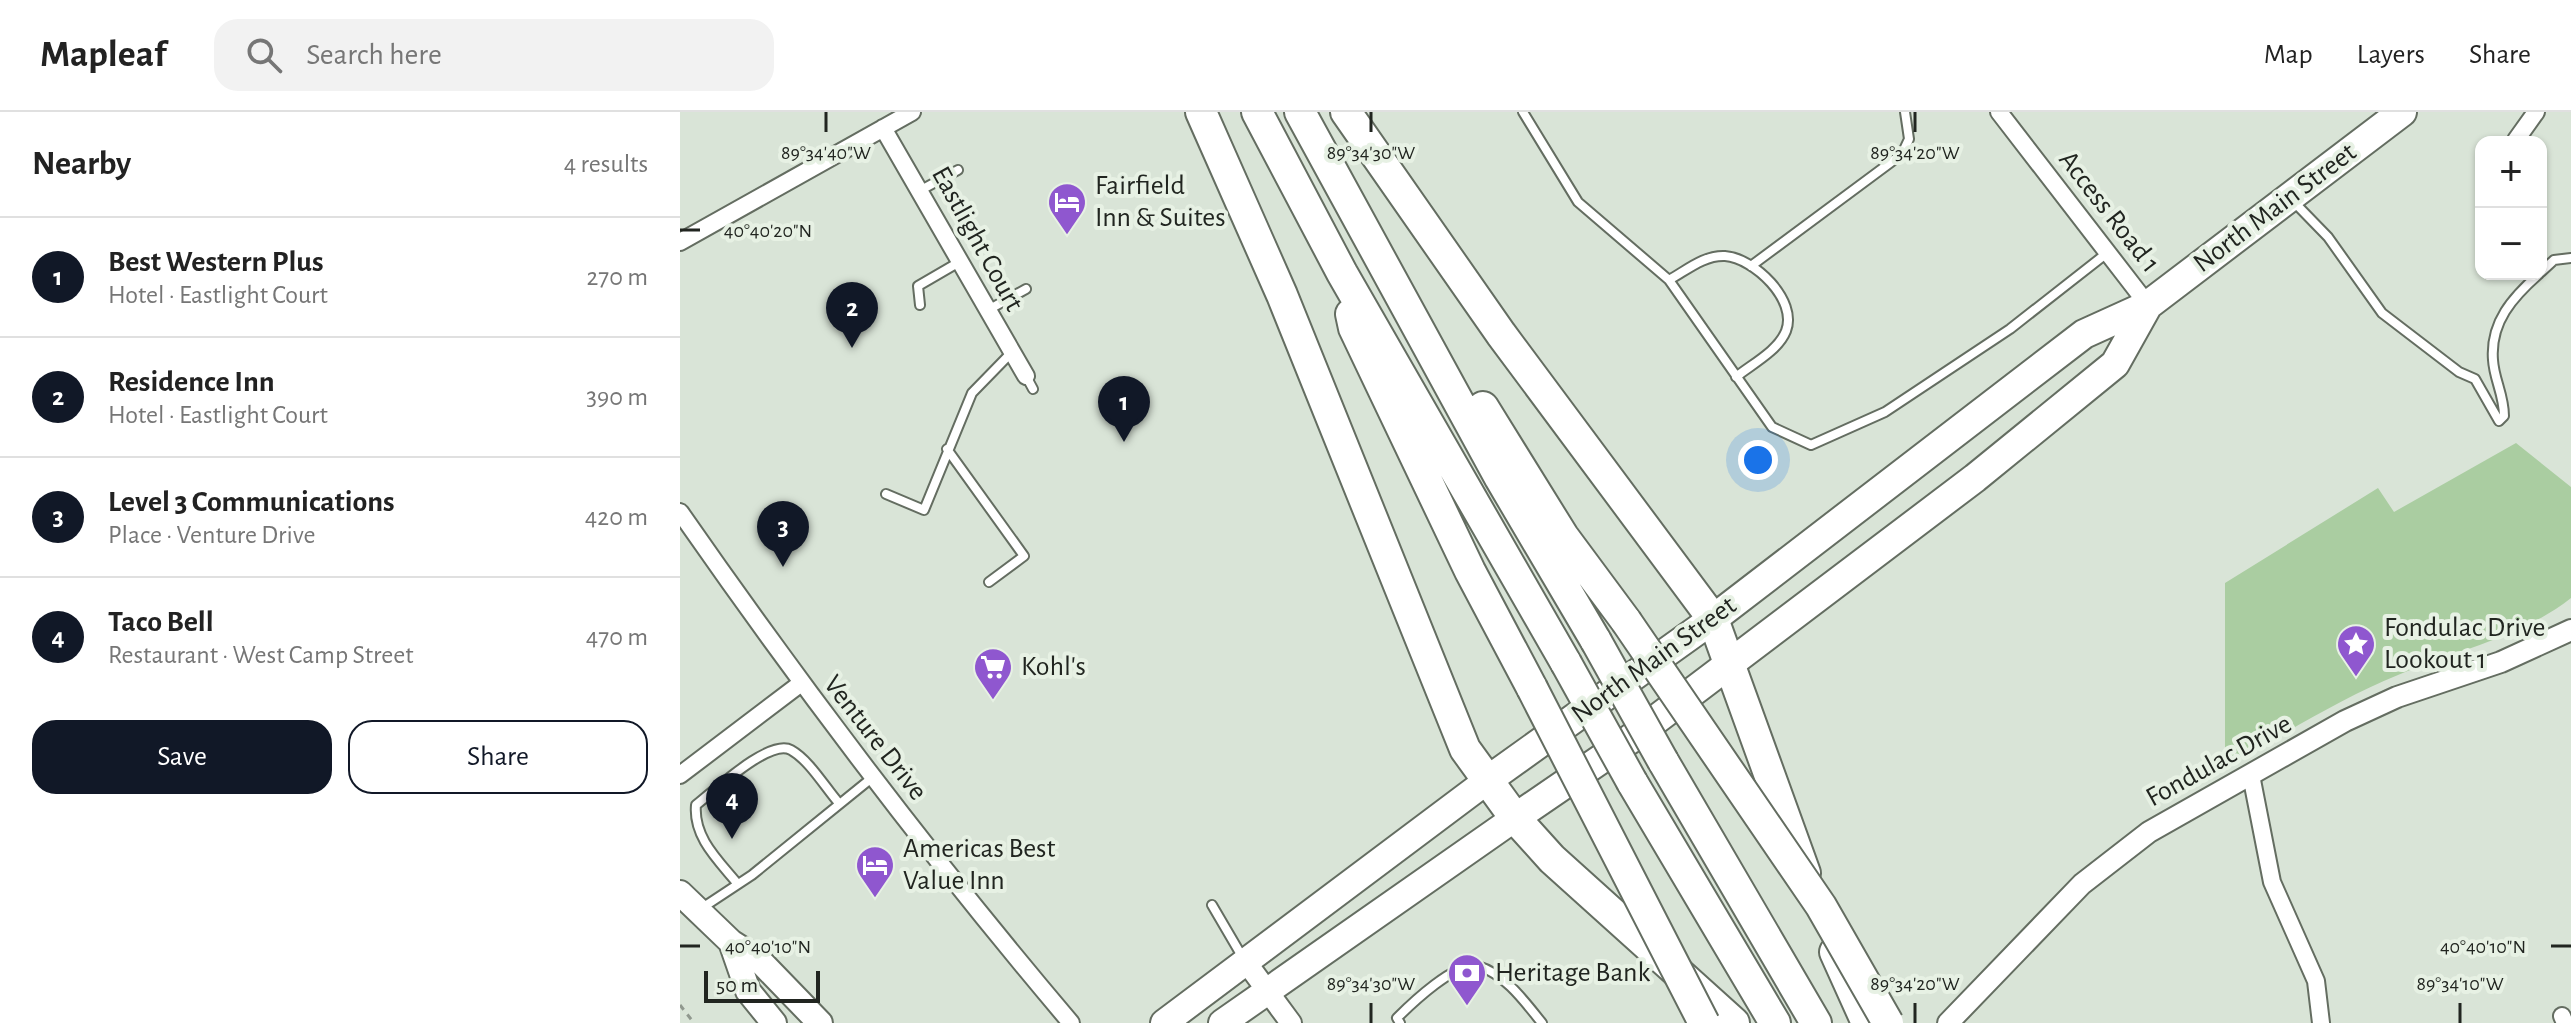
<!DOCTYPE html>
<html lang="en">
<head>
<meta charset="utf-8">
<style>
  :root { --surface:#fff; --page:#f2f2f2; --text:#222; --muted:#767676; --line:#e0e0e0; --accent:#111827 }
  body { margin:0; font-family:"Alegreya Sans",sans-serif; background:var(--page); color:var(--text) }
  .controls { position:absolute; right:24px; top:24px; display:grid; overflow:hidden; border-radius:16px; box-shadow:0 2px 6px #0004 }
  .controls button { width:72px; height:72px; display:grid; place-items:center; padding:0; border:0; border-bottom:2px solid var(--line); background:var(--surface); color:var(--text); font:40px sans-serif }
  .scale { position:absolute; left:24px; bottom:20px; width:116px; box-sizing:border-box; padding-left:8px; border:4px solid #212520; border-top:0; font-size:22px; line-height:28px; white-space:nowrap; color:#212520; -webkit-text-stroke:6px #e7f1e4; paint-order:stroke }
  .you { position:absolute; left:1078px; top:348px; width:28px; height:28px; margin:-20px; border:6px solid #fff; border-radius:50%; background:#1a73e8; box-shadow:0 0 0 12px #1a73e833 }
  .badge { display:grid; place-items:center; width:52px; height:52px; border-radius:50%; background:var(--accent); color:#fff; font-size:26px; font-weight:700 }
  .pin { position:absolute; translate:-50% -66px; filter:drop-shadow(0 2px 4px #0008) }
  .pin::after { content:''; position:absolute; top:42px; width:28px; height:24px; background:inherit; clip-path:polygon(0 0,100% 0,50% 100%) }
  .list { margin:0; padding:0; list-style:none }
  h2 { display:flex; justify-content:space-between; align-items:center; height:104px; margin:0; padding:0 32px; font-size:34px }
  h2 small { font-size:26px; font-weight:400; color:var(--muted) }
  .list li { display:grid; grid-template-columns:52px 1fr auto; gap:24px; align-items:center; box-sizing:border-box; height:120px; padding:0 32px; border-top:2px solid var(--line) }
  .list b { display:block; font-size:30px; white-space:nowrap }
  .list p { margin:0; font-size:26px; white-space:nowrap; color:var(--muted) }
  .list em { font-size:26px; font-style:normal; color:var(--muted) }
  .actions { display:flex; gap:16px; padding:24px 32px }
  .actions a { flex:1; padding:18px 0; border:2px solid var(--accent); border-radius:24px; text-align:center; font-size:28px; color:var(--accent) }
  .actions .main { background:var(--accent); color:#fff }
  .icon { flex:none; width:44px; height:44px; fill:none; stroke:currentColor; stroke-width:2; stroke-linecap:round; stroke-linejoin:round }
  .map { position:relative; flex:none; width:1891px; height:911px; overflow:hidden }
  header { display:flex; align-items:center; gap:48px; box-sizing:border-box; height:112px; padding:0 40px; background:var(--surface); border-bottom:2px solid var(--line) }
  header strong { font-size:38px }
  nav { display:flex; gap:44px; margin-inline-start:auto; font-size:28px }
  .search { width:560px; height:72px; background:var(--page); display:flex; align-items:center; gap:20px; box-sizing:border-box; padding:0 28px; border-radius:24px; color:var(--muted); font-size:30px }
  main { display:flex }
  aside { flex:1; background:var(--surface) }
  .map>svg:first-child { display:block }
  .green { fill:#aacda1 }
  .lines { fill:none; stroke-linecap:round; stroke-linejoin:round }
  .service-casing { stroke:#646d61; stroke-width:12 }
  .minor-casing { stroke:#646d61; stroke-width:20 }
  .tertiary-casing { stroke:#646d61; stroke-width:24 }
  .secondary-casing { stroke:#646d61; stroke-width:28 }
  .primary-casing { stroke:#646d61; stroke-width:30 }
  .trunk-casing { stroke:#646d61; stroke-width:32 }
  .motorway-casing { stroke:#646d61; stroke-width:34 }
  .path { stroke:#90988e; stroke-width:3; stroke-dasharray:6 6; stroke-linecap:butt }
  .service { stroke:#fff; stroke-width:8 }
  .minor { stroke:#fff; stroke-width:16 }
  .tertiary { stroke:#fff; stroke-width:20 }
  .secondary { stroke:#fff; stroke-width:24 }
  .primary { stroke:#fff; stroke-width:26 }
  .trunk { stroke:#fff; stroke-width:28 }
  .motorway { stroke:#fff; stroke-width:30 }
  .motorway-bridge-casing { stroke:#646d61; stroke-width:34; stroke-linecap:butt }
  .motorway-bridge { stroke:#fff; stroke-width:30 }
  .ticks { fill:none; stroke:#212520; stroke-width:3 }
  .labels { text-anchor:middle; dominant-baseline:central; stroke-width:8; stroke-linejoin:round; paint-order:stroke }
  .poi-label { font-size:28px; fill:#212520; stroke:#e7f1e4; text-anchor:start }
  .street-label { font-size:28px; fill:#212520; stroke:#e7f1e4 }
  .ticks-label { font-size:20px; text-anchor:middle; fill:#212520; stroke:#e7f1e4; stroke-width:8; stroke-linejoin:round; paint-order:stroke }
</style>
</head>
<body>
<header>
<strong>Mapleaf</strong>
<div class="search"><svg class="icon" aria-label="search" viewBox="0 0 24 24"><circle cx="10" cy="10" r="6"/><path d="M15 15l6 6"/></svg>Search here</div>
<nav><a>Map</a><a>Layers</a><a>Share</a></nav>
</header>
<main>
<aside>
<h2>Nearby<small>4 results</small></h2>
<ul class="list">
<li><span class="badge">1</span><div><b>Best Western Plus</b><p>Hotel · Eastlight Court</p></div><em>270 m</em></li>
<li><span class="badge">2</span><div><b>Residence Inn</b><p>Hotel · Eastlight Court</p></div><em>390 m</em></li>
<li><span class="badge">3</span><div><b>Level 3 Communications</b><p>Place · Venture Drive</p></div><em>420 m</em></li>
<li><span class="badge">4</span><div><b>Taco Bell</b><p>Restaurant · West Camp Street</p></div><em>470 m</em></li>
</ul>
<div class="actions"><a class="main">Save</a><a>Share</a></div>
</aside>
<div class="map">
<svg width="1891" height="911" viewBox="0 0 1891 911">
  <rect width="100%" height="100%" fill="#d9e4d7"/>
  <path class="green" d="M1836,331L1891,375V486C1840,526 1777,538 1718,563C1659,587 1602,624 1545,654V471L1698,376L1714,400Z"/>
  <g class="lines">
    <g class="service-casing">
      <path id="service" d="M843,0L898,90L989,168L1092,315L1131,333L1205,300L1330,217L1427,141
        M241,78L278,58
        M1612,88L1648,125L1702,201L1779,260L1795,267L1819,309L1824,304C1824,283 1814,267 1813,248C1810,210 1833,185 1859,162
        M1071,154L1222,42L1229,27L1225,0
        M1861,160L1874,148L1891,146
        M989,168C1007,158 1024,143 1045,144C1074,146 1118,188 1106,219C1098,239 1072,252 1056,265
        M240,193L238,174L281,149
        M308,198L346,177
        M346,264L353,277
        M267,337L344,444L309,470
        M206,382L244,398L292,281L332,240
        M57,771C38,748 13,725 16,693C34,679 90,626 111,638C129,648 145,675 158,690
        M532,793L563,846
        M22,796L72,763L193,665
        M720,911L717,906C731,892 777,848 798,854C825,862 845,890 862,911"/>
    </g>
    <g class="minor-casing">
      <path id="minor" d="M1319,0L1468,193
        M203,16L346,264
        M1836,28L1856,0
        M0,130L232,0
        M0,400C123,577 252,747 391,911
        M0,663L120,572
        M1571,663L1592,770L1636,869L1641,911
        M1882,904L1885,911"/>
    </g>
    <g class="tertiary-casing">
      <path id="tertiary" d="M566,850L611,911
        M1268,911L1402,772L1469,720L1665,609L1717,585L1821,550L1891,518"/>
    </g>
    <g class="secondary-casing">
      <path id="secondary" d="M0,781L51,830L79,848L140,911
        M51,830L68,879L94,911"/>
    </g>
    <g class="primary-casing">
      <path id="primary" d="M484,911L808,668
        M542,911L835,706"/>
    </g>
    <g class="trunk-casing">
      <path id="trunk" d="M808,668L1033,507L1404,222L1468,193L1722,0
        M835,706L949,628L1295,366L1435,252L1468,193"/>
    </g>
    <g class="motorway-casing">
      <path id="motorway" d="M521,0L602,183L785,637L835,706L872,747L1054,911
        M577,0L662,161L886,551
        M620,0L820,366L916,529
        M666,0L821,222L1033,507L1125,761
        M671,202L674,216L790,459L852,576
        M803,295L883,424L946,509
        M983,649L1136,911
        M952,670L1095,911
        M1155,840L1187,911"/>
    </g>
    <path class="path" d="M0,893L14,911"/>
    <use href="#service" class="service"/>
    <use href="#minor" class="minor"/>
    <use href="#tertiary" class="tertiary"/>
    <use href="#secondary" class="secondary"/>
    <use href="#primary" class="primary"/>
    <use href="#trunk" class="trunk"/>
    <use href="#motorway" class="motorway"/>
    <g class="motorway-bridge-casing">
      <path id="motorway-bridge" d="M946,509L1141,794L1208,911
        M916,529L983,649
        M886,551L952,670
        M852,576L1024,911"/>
    </g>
    <use href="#motorway-bridge" class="motorway-bridge"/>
  </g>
  <path class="ticks" d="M146,0V20M691,0V20M1235,0V20M0,118H20M0,834H20M1871,834H1891M691,891V911M1235,891V911M1780,891V911"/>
  <defs>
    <g id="hotel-pin" transform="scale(2)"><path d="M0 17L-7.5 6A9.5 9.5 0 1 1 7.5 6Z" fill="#8f57cf" stroke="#e7f1e4"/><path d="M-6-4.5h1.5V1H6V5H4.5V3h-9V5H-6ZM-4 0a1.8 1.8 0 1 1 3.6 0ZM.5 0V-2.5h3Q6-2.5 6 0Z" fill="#fff"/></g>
    <g id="sight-pin" transform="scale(2)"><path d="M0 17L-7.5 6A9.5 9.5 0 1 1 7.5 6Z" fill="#8f57cf" stroke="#e7f1e4"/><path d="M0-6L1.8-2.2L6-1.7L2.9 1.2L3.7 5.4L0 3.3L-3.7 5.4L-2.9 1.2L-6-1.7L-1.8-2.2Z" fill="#fff"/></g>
    <g id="supermarket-pin" transform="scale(2)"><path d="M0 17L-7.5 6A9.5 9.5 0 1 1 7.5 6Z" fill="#8f57cf" stroke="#e7f1e4"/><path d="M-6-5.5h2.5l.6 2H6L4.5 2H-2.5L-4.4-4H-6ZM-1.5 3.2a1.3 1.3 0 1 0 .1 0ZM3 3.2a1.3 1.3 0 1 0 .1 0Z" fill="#fff"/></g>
    <g id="bank-pin" transform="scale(2)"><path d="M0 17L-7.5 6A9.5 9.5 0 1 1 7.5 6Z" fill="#8f57cf" stroke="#e7f1e4"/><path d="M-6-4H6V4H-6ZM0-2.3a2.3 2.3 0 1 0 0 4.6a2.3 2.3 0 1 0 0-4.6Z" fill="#fff"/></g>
  </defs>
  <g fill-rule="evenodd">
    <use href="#hotel-pin" x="387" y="90"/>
    <use href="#sight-pin" x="1676" y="532"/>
    <use href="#supermarket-pin" x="313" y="555"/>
    <use href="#hotel-pin" x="195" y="753"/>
    <use href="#bank-pin" x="787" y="861"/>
  </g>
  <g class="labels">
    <g class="poi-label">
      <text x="415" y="74">Fairfield<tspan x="415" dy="32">Inn &amp; Suites</tspan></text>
      <text x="1704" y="516">Fondulac Drive<tspan x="1704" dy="32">Lookout 1</tspan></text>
      <text x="341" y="555">Kohl's</text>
      <text x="223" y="737">Americas Best<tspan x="223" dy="32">Value Inn</tspan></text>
      <text x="815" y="861">Heritage Bank</text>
    </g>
    <g class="street-label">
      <text transform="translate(1595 96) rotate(-37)">North Main Street</text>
      <text transform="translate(1429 100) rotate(52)">Access Road 1</text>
      <text transform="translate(297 127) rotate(61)">Eastlight Court</text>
      <text transform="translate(974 548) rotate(-36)">North Main Street</text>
      <text transform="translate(195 626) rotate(52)">Venture Drive</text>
      <text transform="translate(1539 649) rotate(-29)">Fondulac Drive</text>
    </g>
  </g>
  <g class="ticks-label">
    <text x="146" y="47">89°34'40"W</text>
    <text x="691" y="47">89°34'30"W</text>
    <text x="1235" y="47">89°34'20"W</text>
    <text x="88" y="125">40°40'20"N</text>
    <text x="88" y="841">40°40'10"N</text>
    <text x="1803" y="841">40°40'10"N</text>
    <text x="691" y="878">89°34'30"W</text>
    <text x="1235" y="878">89°34'20"W</text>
    <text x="1780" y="878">89°34'10"W</text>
  </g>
</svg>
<div class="controls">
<button>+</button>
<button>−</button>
</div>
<div class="scale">50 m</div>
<div class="you"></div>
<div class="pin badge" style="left:444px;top:330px">1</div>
<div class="pin badge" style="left:172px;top:236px">2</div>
<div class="pin badge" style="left:103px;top:455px">3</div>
<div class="pin badge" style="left:52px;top:727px">4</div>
</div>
</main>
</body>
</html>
